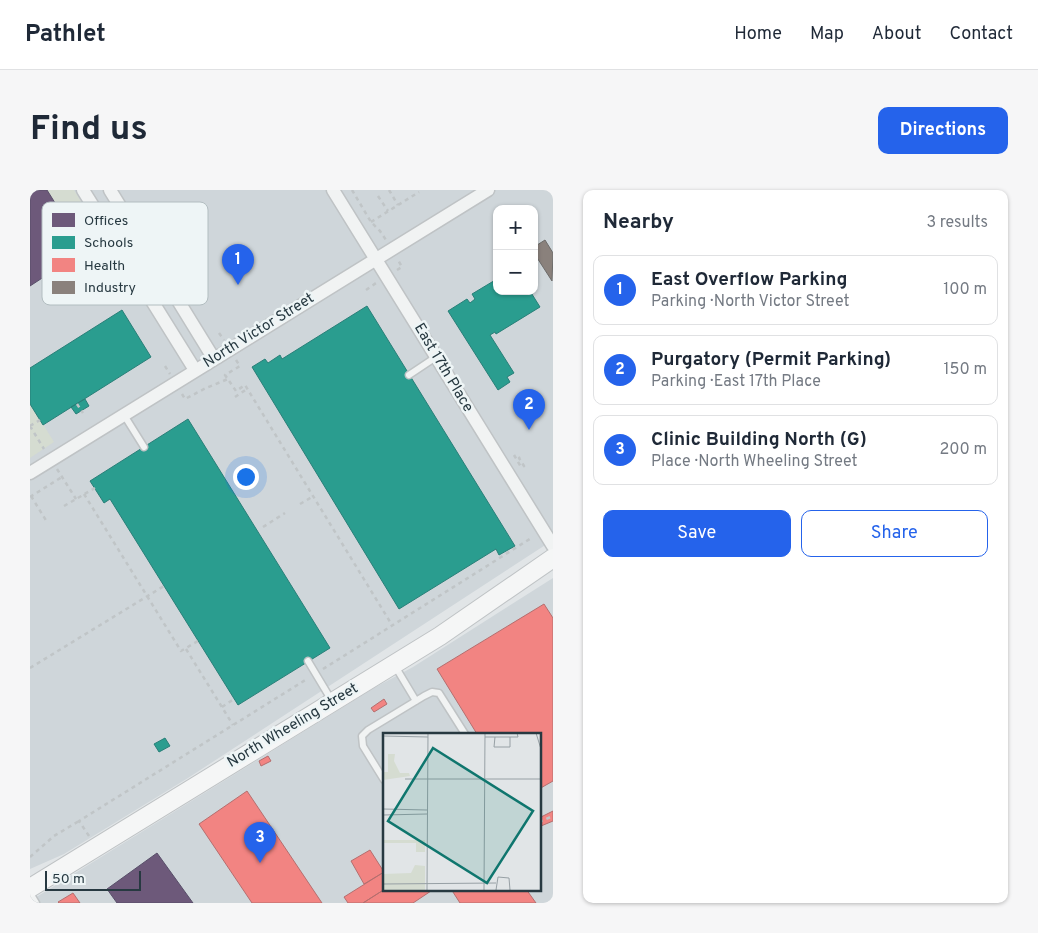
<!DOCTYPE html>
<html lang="en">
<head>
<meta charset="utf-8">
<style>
  :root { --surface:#fff; --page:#f6f6f7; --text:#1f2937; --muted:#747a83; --line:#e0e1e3; --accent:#2563eb }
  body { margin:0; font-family:Overpass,sans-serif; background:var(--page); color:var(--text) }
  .controls { position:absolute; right:15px; top:15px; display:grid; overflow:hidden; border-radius:10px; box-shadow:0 1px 4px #0004 }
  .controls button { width:45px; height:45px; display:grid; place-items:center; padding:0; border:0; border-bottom:1px solid var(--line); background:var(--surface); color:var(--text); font:25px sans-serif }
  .scale { position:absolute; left:15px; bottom:12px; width:96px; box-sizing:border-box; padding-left:5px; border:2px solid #273941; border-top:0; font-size:14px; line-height:18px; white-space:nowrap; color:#273941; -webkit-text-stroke:4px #eef5f6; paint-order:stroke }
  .you { position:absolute; left:215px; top:286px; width:18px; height:18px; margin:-12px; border:4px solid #fff; border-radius:50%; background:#1a73e8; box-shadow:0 0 0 8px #1a73e833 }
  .badge { display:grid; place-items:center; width:32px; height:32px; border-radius:50%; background:var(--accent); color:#fff; font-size:16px; font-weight:700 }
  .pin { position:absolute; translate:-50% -41px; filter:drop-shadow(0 1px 2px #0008) }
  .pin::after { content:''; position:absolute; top:26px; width:18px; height:15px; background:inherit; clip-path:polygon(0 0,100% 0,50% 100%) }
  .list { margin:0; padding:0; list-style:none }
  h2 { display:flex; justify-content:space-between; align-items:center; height:65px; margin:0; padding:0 20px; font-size:21px }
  h2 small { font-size:16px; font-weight:400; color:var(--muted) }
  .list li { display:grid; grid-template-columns:32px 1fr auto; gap:15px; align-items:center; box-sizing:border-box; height:70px; margin:0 10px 10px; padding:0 10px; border:1px solid var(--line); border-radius:10px }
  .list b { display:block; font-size:19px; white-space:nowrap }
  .list p { margin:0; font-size:16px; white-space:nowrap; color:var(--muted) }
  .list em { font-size:16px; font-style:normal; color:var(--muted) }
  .actions { display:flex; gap:10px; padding:15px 20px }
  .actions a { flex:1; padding:11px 0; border:1px solid var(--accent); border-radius:10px; text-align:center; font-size:18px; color:var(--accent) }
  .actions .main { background:var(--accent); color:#fff }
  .map { position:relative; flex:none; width:523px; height:713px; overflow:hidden; border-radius:10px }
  header { display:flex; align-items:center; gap:30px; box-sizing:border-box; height:70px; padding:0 25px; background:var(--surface); border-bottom:1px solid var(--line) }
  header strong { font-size:24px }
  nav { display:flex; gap:28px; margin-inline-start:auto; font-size:18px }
  .intro { display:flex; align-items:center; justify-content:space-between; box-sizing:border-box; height:120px; padding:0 30px }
  h1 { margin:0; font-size:35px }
  .button { padding:12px 22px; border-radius:10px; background:var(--accent); color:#fff; font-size:18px; font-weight:700 }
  main { display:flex; gap:30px; padding:0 30px }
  aside { flex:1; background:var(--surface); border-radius:10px; box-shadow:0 1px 4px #0004 }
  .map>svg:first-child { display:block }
  .built { fill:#cfd6da; fill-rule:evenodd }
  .green { fill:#d5dcd1 }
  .offices { fill:#6d597a; stroke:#584f69 }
  .schools { fill:#2a9d8f; stroke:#297f78 }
  .health { fill:#f28482; stroke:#b56e6e }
  .industry { fill:#8a817c; stroke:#6c6b6a }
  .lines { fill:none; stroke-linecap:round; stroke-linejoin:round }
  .lane-casing { stroke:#bfc3c5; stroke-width:9 }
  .street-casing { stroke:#bfc3c5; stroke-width:15 }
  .secondary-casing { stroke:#bfc3c5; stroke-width:20 }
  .path { stroke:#c0c5c7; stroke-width:2.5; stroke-dasharray:4 4; stroke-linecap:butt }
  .lane { stroke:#f1f3f3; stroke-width:6 }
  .street { stroke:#f1f3f3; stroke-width:12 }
  .secondary { stroke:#f5f6f6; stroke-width:18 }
  .labels { text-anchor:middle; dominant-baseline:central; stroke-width:5; stroke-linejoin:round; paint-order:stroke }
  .street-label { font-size:15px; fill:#273941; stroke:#eef5f6 }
  .inset-road { fill:none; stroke:#97a0a5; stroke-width:1 }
  .view { fill:#0f766e; fill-opacity:0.15; stroke:#0f766e; stroke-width:2.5 }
  .inset-edge { fill:none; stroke:#273941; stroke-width:2.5 }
  .key { fill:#eef5f6; stroke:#b2bdc0; stroke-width:1 }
  .key-label { font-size:14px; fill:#273941 }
</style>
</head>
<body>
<header>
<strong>Pathlet</strong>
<nav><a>Home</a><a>Map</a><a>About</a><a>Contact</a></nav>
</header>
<div class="intro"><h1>Find us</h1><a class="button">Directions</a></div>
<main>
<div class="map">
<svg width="523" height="713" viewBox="0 0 523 713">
  <rect width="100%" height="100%" fill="#e1e5e7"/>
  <path class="built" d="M0,0H523V350L158,588L34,664L0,679ZM467,19H504V101H467Z
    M523,388V713H0V711L344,498L383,477ZM354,544H509V699H354Z"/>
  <path class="green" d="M17,0H44L79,58L60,69Z
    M0,213L24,252L0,268Z"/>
  <path class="offices" d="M0,0H17L60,69L31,87L26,79L0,96Z
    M127,663L163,713H87L77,699Z"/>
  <path class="schools" d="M467,89V101H500L510,117L466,144L465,142L460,145L484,183L477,187L480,192L468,200L418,121L437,109L440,113L445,109L442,104Z
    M337,116L485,356L469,365L466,359L369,419L222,177L235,169L238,173L250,165L252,169Z
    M92,120L121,167L13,235L0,214V178Z
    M55,209L59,216L46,224L41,217Z
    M158,229L300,458L208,515L80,309L74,313L60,291Z
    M135,548L140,556L129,562L124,554Z"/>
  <path class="health" d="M514,414L523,428V591L509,599V544H447L407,479Z
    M354,509L357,514L344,522L341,518Z
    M238,566L241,571L231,576L229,571Z
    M217,601L292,713H222L169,634Z
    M523,621V631L511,636L509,628Z
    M340,660L354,682L334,694L321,671Z
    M354,682L355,699L333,713H318L314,707Z
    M355,699H404L383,713H333Z
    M421,699H496L506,713H430Z
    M43,703L50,713H29L28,712Z"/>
  <path class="industry" d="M515,50L523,63L522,91L504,63V57Z"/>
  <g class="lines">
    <g class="lane-casing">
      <path id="lane" d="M379,185L406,167
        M94,225L114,257
        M278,471L302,511
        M365,476L386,511
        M354,590L333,556L332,546L338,540L394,506L402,502L409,503L435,544
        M0,703L6,713"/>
    </g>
    <g class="street-casing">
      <path id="street" d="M53,0L165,180
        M80,0L184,169
        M303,0L523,356
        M0,283L458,0"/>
    </g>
    <g class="secondary-casing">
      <path id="secondary" d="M0,698L410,446L523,368"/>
    </g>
    <path class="path" d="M322,0L341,32L350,41L356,50
      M359,0L368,15
      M348,6L358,21
      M341,32L389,2
      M367,80L372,77L368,70
      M336,100L346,93
      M189,143L194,150
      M206,170L210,176L195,185L206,201L215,195L362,435
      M135,176L140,184
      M152,204L155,209L176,198L198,189
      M205,207L217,199
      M47,214L53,223
      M0,236L14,259
      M0,236L10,230
      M484,265L491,277L494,276L489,268L494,266
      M27,279L46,309
      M54,304L151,461L168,451
      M1,306L17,332
      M0,307L32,287
      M270,314L282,307
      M34,316L65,298
      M233,337L255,323
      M156,459L203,535
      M0,478L134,396
      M293,479L503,347
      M192,517L204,509
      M509,632L523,626
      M59,646L49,631L277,489
      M0,667L24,646L49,631"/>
    <use href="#lane" class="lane"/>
    <use href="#street" class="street"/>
    <use href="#secondary" class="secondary"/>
  </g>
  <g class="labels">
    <g class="street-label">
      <text transform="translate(229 141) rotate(-32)">North Victor Street</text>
      <text transform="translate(413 178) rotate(59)">East 17th Place</text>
      <text transform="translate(263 536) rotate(-31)">North Wheeling Street</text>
    </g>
  </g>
  <g transform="translate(353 543)">
    <rect width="158" height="158" fill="#e1e5e7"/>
    <path d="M5,21H12L11,28L17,40H26L27,43L0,47V39H5ZM0,107H42V119H33V110H0ZM32,132L42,133V157H0V141L28,140Z" fill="#d5dcd1"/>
    <path class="inset-road" d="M153,0L158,16M0,3L45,4M102,4H135L134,0M112,4L111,14H127V4M22,46H158M0,76L44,77M0,82L44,81M0,151L113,150M44,157L45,0M101,157L102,0M113,157L115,144L126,145L127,157"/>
    <path class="view" d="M50,15L150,78L104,150L5,88Z"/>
    <rect width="158" height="158" class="inset-edge"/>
  </g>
  <rect x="12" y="12" width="166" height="103" rx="8" class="key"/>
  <rect x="22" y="23" width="23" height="14" fill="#6d597a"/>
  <rect x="22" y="46" width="23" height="13" fill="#2a9d8f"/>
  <rect x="22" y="68" width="23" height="14" fill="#f28482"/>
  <rect x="22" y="91" width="23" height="13" fill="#8a817c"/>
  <g class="key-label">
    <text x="54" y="35">Offices</text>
    <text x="54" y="57">Schools</text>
    <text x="54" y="80">Health</text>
    <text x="54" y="102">Industry</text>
  </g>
</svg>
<div class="controls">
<button>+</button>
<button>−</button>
</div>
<div class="scale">50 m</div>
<div class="you"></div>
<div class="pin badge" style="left:208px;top:95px">1</div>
<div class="pin badge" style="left:499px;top:240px">2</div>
<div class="pin badge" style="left:230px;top:673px">3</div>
</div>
<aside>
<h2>Nearby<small>3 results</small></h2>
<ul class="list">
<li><span class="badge">1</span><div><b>East Overflow Parking</b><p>Parking · North Victor Street</p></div><em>100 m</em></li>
<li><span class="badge">2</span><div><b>Purgatory (Permit Parking)</b><p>Parking · East 17th Place</p></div><em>150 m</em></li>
<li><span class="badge">3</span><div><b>Clinic Building North (G)</b><p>Place · North Wheeling Street</p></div><em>200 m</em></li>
</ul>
<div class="actions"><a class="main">Save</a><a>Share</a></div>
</aside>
</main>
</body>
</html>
